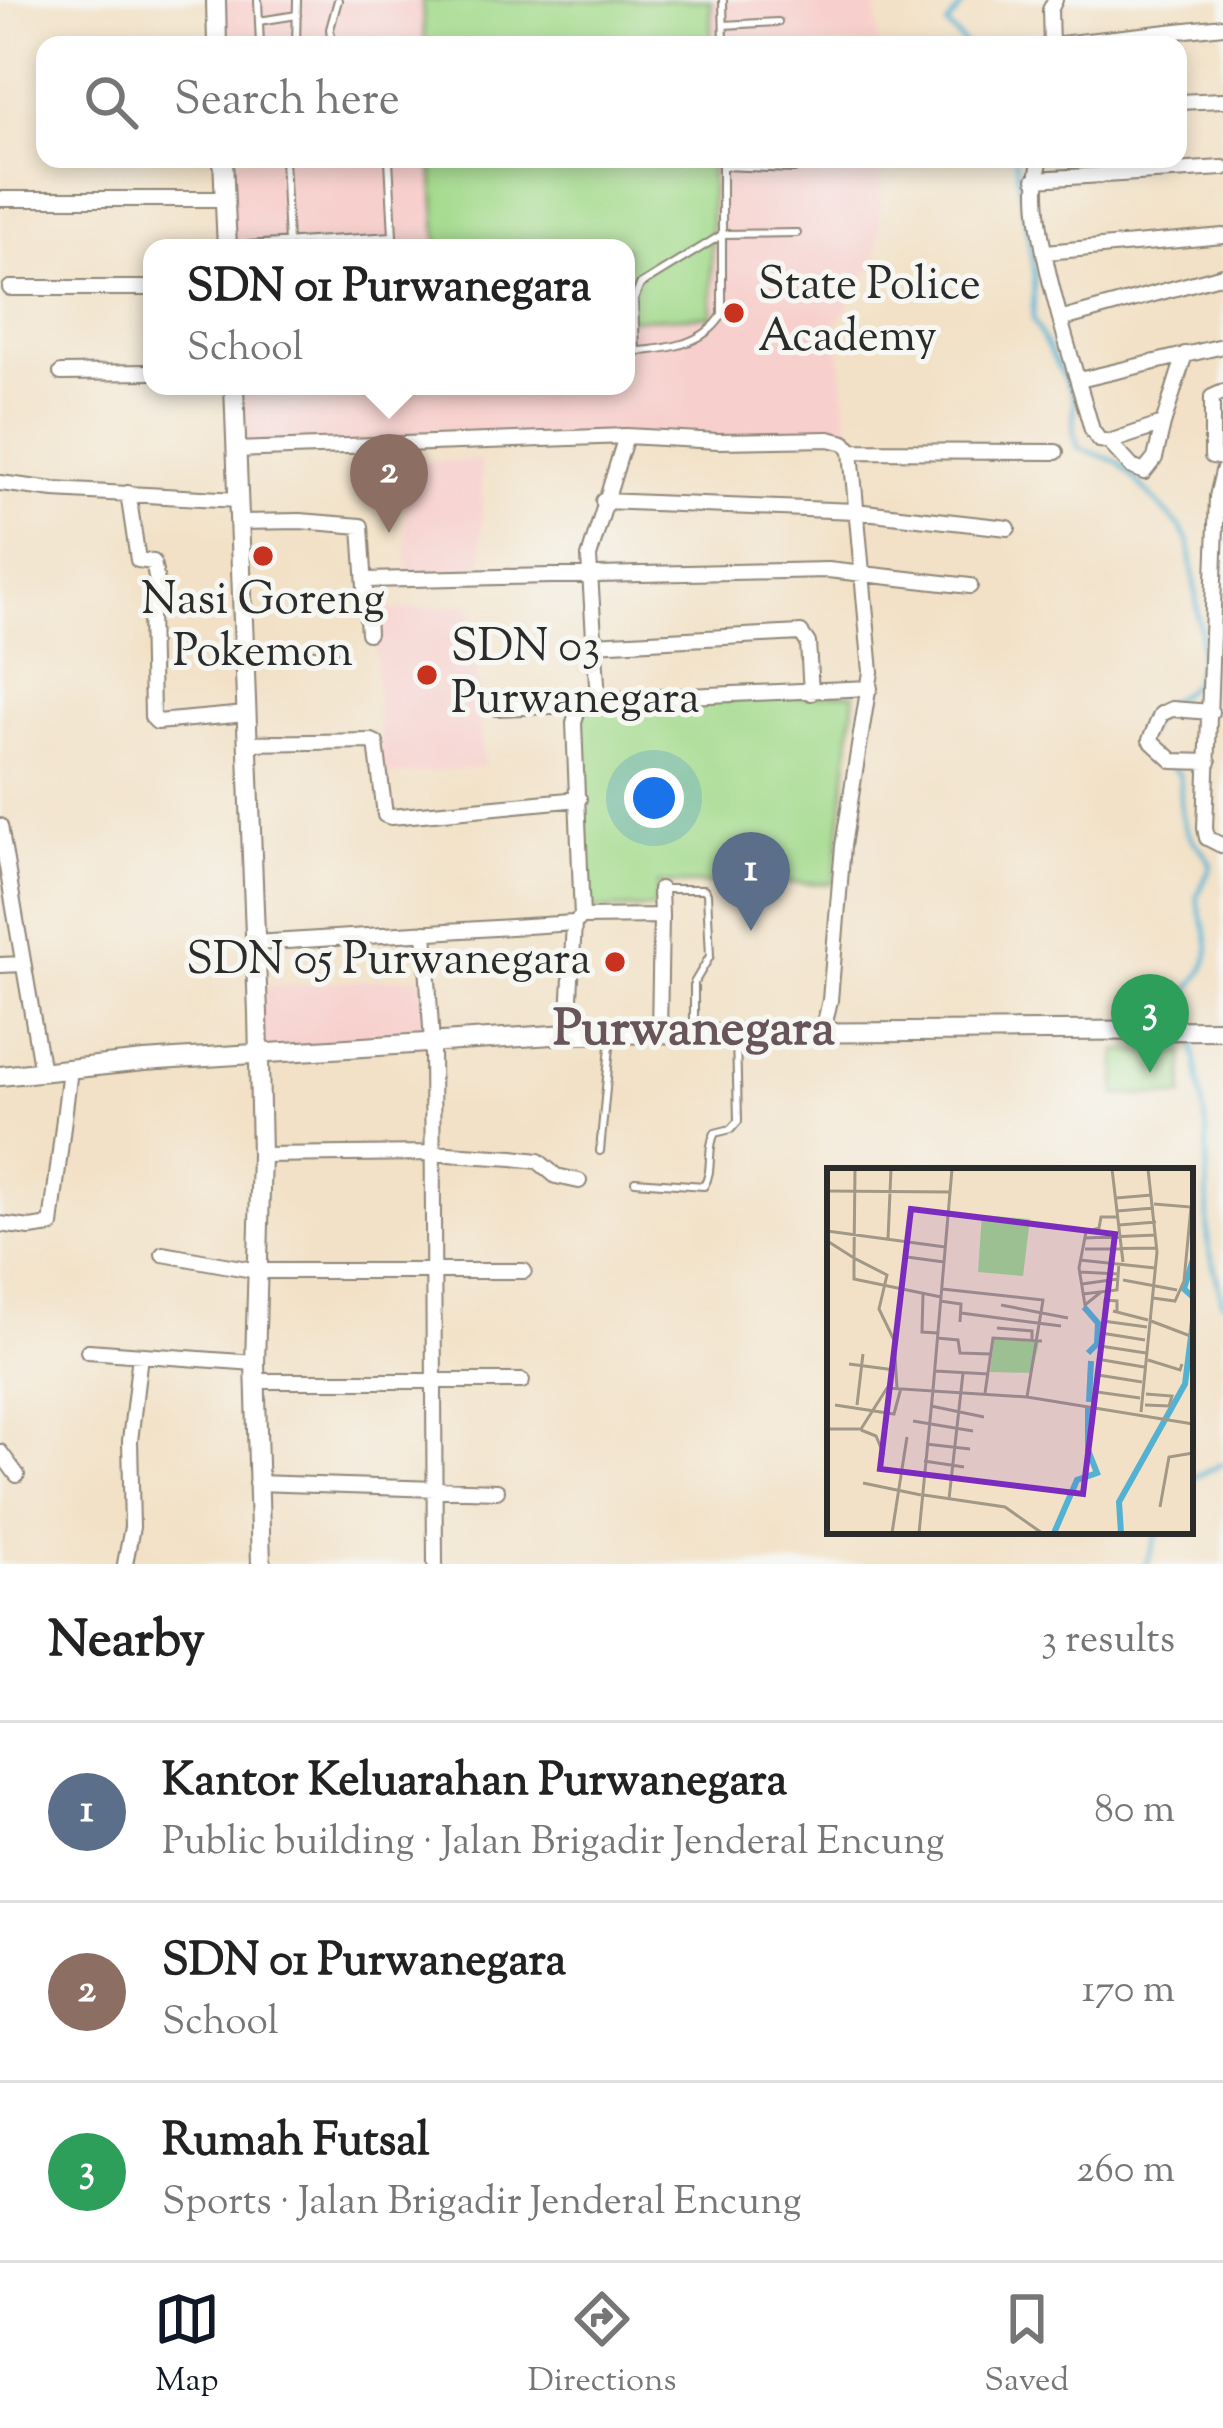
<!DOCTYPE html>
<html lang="en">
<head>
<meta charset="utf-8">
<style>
  :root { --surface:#fff; --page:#f6f6f6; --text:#222; --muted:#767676; --line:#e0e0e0; --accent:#111827 }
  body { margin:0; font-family:"Sorts Mill Goudy",serif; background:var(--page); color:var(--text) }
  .you { position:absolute; left:654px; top:798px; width:42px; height:42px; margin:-30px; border:9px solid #fff; border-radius:50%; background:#1a73e8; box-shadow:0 0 0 18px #1a73e833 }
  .badge { display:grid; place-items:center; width:78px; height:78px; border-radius:50%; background:var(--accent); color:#fff; font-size:39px; font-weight:700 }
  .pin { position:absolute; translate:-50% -99px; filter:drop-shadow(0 3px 6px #0008) }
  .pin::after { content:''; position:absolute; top:63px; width:42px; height:36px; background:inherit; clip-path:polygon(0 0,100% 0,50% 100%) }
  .popup { position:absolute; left:143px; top:239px; width:492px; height:156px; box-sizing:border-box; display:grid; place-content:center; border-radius:24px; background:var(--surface); filter:drop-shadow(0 3px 9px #0005); font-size:39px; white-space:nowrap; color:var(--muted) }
  .popup b { font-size:45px; color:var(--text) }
  .popup::after { content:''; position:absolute; left:50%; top:100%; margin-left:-24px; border:24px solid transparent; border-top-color:var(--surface) }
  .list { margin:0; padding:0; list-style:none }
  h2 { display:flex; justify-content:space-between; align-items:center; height:156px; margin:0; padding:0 48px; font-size:51px }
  h2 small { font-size:39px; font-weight:400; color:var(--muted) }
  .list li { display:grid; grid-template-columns:78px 1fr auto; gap:36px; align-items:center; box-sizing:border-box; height:180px; padding:0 48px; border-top:3px solid var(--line) }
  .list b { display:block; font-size:45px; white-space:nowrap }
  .list p { margin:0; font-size:39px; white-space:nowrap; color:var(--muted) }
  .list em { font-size:39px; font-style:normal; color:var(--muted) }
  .icon { flex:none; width:66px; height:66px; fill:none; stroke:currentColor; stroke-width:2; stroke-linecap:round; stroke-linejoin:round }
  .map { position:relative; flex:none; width:1223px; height:1564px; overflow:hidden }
  .search { position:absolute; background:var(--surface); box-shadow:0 6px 18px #0003; left:36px; right:36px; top:36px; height:132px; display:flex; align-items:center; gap:30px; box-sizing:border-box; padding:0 42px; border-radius:24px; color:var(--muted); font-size:45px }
  .sheet { height:696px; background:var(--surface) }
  nav { display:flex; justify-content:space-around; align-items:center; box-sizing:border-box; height:168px; border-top:3px solid var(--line); background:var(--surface); font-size:33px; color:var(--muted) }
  nav a { display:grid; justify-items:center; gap:6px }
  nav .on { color:var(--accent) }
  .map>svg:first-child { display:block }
  .built { fill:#f7d0cd }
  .green { fill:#a3da8b; stroke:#67825b; stroke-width:3 }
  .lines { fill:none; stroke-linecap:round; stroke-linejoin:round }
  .stream { stroke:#53b2d2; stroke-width:4.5 }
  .lane-casing { stroke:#8e8678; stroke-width:10 }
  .street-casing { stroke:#8e8678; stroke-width:18 }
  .secondary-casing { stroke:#8e8678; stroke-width:22 }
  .lane { stroke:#fff; stroke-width:6 }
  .street { stroke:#fff; stroke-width:14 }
  .secondary { stroke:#fff; stroke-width:18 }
  .poi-dot { fill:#c8321e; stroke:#f6f6f2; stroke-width:4.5 }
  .labels { text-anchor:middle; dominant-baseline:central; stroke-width:10; stroke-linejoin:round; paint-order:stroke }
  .poi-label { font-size:45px; fill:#2b2b2b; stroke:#f6f6f2; text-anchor:start }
  .quarter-label { font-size:51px; font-weight:bold; fill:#68555b; stroke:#f6f6f2 }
  .inset-river { fill:none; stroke:#53b2d2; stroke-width:6 }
  .inset-road { fill:none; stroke:#a29888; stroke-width:3 }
  .view { fill:#7b2cbf; fill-opacity:0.15; stroke:#7b2cbf; stroke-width:6 }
  .inset-edge { fill:none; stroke:#2b2b2b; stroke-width:6 }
</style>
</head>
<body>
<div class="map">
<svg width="1223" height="1564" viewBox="0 0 1223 1564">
  <rect width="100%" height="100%" fill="#f6f6f2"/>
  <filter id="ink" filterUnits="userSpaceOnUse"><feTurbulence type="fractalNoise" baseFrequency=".00833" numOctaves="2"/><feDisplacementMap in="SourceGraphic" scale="24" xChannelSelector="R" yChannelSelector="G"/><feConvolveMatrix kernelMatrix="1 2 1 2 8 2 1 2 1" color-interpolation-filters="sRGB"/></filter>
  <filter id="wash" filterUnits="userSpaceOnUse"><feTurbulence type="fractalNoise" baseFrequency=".004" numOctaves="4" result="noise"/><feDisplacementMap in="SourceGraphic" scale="48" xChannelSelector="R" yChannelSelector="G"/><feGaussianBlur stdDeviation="2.7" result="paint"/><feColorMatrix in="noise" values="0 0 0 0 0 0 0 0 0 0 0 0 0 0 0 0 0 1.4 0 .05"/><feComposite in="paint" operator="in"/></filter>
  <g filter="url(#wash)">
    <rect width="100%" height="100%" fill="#f2e1c6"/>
    <path class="built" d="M216,0H875L879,45H217Z
      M223,159H883L878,255L837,323L849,430L833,435L236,450L234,386H626V248H227Z
      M481,460L483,575L407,577L404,462Z
      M472,604L484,767L382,776L372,612Z
      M426,976L432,1044L258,1053L257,987Z"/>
    <path class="green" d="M422,0H711V45H425Z
      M432,159H711L712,316L626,319V248H438Z
      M855,693L834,883L657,884L655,908L584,910L578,746L584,708Z
      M1117,1051L1184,1052L1183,1096L1116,1095Z"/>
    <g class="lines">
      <path class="stream" d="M965,45L947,25L967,0
        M1015,159L1034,272L1033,320L1074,397V432L1079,448L1118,462L1180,527L1189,542L1201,637L1199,662L1194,684L1161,707
        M1145,737L1154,715
        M1168,764L1180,775C1181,793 1179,818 1189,834C1196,847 1206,850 1211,866L1197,897C1204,935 1223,952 1190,988L1191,1015
        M1193,1040L1207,1133L1208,1243L1223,1303
        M1190,1479L1223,1464
        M1146,1564L1159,1531"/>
    </g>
  </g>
  <g filter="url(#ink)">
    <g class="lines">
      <g class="lane-casing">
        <path id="lane" d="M258,0L260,45
          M723,0L724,45
          M259,21L297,15
          M724,25L778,22
          M296,45L297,0
          M332,45L330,29L338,0
          M284,159L288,243
          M722,166L794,169
          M231,246L393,236L389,159
          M636,351L634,300L640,285L723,234L797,233
          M626,352C660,350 703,347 722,315V159
          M247,656L304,652L343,656
          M660,889H704L707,893L710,956L694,983V1029
          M600,1151L611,1036
          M635,1181L704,1186C714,1170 706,1150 715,1133L731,1129L738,1121L736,1036"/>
      </g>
      <g class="street-casing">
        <path id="street" d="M1055,0L1050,10L1051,45L1223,26
          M1178,102L1223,100
          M1041,159C1022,217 1075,366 1092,430L1099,440L1109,442L1163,424L1185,354
          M1035,179L1223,168
          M0,199H225
          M1046,252L1223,236
          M10,288H152
          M1063,319L1223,275
          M61,373L152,372
          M1079,380L1223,346
          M1223,392L1212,397V456L1223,458
          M1109,442L1132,467L1144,472L1155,458L1163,424
          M236,450L626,436L718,441L829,439L845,443L851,451L871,672L843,846L830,1000L823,1031
          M851,451L1056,452
          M1223,471L1217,497L1205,828L1207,838L1223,846
          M0,483L54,490L238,500
          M128,493L138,560L153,562L158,587L150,610L152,717L157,722L246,714
          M603,501L855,511L1008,528
          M238,522L300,521L361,526L368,633
          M366,580L828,570L970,586
          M593,644L801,633L808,643L811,693
          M598,700L589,557L626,436
          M497,708L579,705
          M247,743L372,741L376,743L385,815L391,817L579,799
          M1209,762L1173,761L1150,740L1161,714L1172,709L1211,712
          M0,826L42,1072
          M660,889L661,916
          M582,917L661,916L659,1033
          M425,932L432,1044L435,1564
          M255,943L574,923
          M0,965L23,964
          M568,1034L574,923L582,917L574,723L579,705L598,700L870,688
          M261,1155L431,1153L513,1158L538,1161L556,1176L579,1181
          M0,1224L30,1228L51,1225L70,1069
          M163,1254L258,1271H524
          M88,1351L255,1363
          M255,1381H522
          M0,1452L17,1475
          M256,1483L497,1491
          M125,1564L132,1527L130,1441L140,1355"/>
      </g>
      <g class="secondary-casing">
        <path id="secondary" d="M216,0L217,45
          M223,159L227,248
          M234,386L258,1013L261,1155L255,1363L261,1564
          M0,1076L144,1061L568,1034L1223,1030"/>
      </g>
      <use href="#lane" class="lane"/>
      <use href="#street" class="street"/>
      <use href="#secondary" class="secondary"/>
    </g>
  </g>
  <g class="poi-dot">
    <circle cx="734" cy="313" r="12"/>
    <circle cx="263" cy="556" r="12"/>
    <circle cx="427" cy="675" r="12"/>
    <circle cx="615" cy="962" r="12"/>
  </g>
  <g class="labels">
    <g class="poi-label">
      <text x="758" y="287">State Police<tspan x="758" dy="52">Academy</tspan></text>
      <text x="263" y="602" text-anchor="middle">Nasi Goreng<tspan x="263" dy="52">Pokemon</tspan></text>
      <text x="451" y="649">SDN 03<tspan x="451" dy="52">Purwanegara</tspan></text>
      <text x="591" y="962" text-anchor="end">SDN 05 Purwanegara</text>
    </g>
    <g class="quarter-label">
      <text x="694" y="1031">Purwanegara</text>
    </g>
  </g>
  <g transform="translate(827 1168)">
    <rect width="366" height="366" fill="#f2e1c6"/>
    <path d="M155,47L203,51L196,108L151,104ZM167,171L212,174L205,205L163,204Z" fill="#a3da8b"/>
    <path class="inset-river" d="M366,91L357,121L366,129M257,139L271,155L270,176L261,185M262,234L264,193M227,365L250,312L270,305L261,282V240M294,365L292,334L358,216L366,153"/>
    <path class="inset-road" d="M28,1L27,90L60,107L52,141L67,172L70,220M285,1L296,94M0,23L122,24M289,30L325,27M290,43L327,40M292,57L329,54M0,63L118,79M258,70L329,67M61,71L64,1M2,74L27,90V111L114,129M258,81L330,80M80,89L117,94M253,92L328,100M253,104L291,106M296,112L350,122M255,116L291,111M115,121L216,132L200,229M274,124L258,137L252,100L259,64L272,60L274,49H291M96,126L95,164L111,165M256,126L290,122L292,95M326,130L348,133L357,113L364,39L327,36M113,133L134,136L133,154M174,137L241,150M286,143L321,152M290,144V133L278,132L270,224L313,230M134,145L234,158M276,153L320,159M324,153L366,169M170,160L205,163V173M274,165L318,172M110,170L131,172L133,185L164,186M273,178L319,185M270,191L317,199M321,192L353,202L355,196M22,196L68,202M108,203L161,206M271,207L315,214M106,222L125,1M158,225L166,170L215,173M8,237L67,246L74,220M30,237L36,186M318,237L342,238L345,228L319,226M104,238L157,249M314,244L330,84L321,1M86,253L146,263M0,261H34L60,220L200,229L366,256M34,262L49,268L57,287M99,276L143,281M97,293L137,299M36,315L94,327M97,327L178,339L215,365M122,331L136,205M333,339L342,289L366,285M65,365L80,269M92,365L106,222"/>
    <path class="view" d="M84,41L288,66L256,326L53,301Z"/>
    <rect width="366" height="366" class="inset-edge"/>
  </g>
</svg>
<div class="you"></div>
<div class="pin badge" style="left:751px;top:931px;background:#5c6f8a">1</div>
<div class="pin badge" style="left:389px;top:533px;background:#8d6e63">2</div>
<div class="popup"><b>SDN 01 Purwanegara</b>School</div>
<div class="pin badge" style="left:1150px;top:1073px;background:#2e9e5b">3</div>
<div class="search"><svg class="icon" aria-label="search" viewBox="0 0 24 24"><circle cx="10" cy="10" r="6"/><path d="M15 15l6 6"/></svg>Search here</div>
</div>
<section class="sheet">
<h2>Nearby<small>3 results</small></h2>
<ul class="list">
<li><span class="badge" style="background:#5c6f8a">1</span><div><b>Kantor Keluarahan Purwanegara</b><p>Public building · Jalan Brigadir Jenderal Encung</p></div><em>80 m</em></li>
<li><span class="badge" style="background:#8d6e63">2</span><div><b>SDN 01 Purwanegara</b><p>School</p></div><em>170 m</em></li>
<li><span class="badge" style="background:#2e9e5b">3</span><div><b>Rumah Futsal</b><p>Sports · Jalan Brigadir Jenderal Encung</p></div><em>260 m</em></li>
</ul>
</section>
<nav>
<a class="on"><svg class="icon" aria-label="map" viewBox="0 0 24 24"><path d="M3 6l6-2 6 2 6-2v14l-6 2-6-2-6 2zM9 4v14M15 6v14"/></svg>Map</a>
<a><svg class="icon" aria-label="directions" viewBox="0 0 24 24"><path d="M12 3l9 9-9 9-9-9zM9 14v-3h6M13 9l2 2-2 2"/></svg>Directions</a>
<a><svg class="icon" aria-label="saved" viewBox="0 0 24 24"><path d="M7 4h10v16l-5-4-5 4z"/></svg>Saved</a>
</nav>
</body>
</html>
